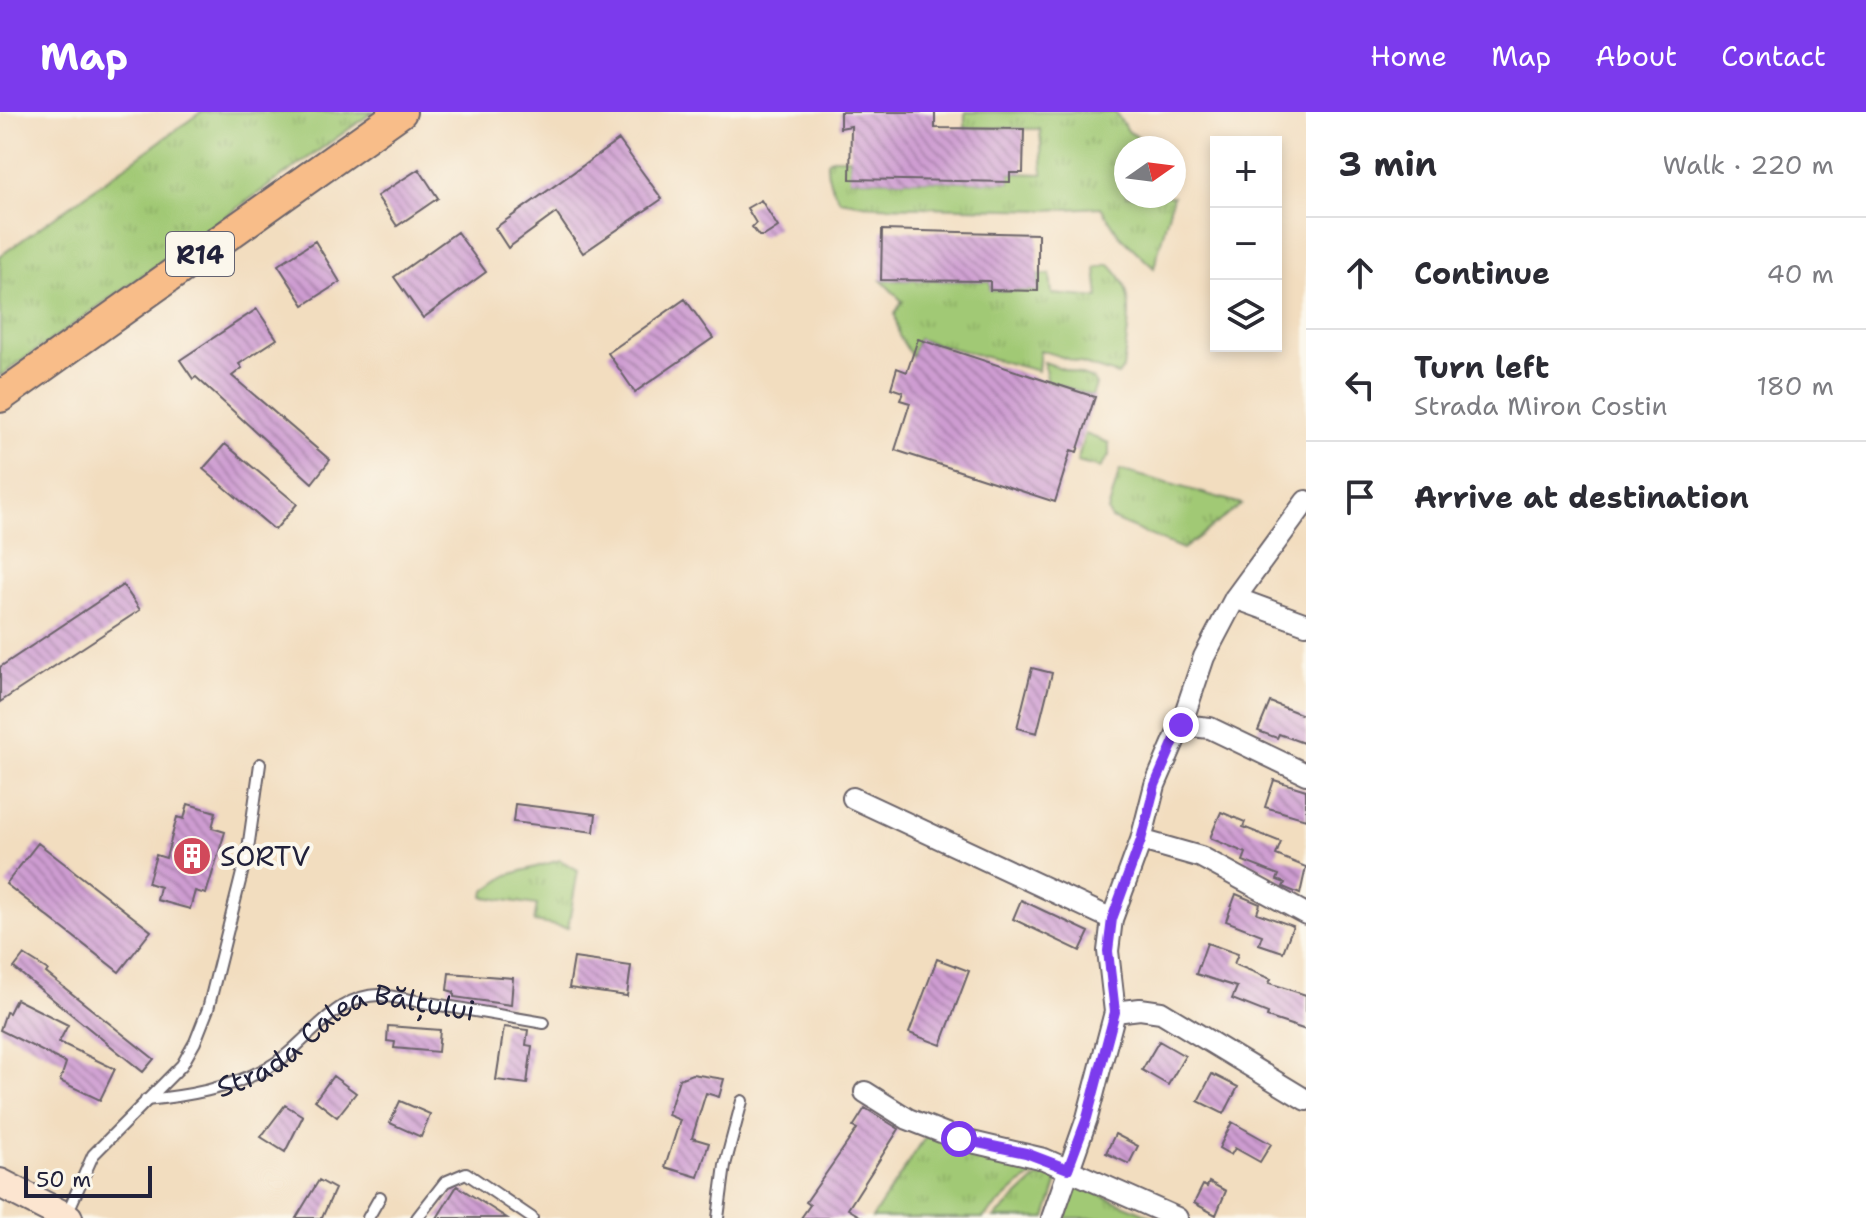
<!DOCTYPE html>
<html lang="en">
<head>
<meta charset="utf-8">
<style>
  :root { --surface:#fff; --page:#f7f7f7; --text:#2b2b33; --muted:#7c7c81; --line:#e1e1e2; --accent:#7c3aed }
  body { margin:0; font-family:"Shantell Sans",sans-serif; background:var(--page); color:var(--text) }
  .controls { position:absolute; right:24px; top:24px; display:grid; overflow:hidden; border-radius:0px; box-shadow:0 4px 12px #0003 }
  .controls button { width:72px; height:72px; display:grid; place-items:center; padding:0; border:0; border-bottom:2px solid var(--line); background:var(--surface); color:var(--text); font:40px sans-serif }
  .compass { position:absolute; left:1114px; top:24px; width:72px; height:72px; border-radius:50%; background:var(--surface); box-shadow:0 4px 12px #0003; rotate:76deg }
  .scale { position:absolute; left:24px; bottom:20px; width:128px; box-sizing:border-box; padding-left:8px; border:4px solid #22223b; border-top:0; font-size:22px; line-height:28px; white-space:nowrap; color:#22223b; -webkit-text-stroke:6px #fbf7ec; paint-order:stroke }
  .stop { position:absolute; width:24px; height:24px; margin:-18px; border:6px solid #7c3aed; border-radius:50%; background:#fff }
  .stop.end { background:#7c3aed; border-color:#fff; box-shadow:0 2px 8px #0008 }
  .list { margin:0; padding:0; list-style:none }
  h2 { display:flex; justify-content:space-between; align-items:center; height:104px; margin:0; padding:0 32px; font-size:34px }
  h2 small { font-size:26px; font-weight:400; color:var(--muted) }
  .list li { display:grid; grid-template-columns:52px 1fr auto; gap:24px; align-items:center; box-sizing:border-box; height:112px; padding:0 32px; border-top:2px solid var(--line) }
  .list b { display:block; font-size:30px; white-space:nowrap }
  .list p { margin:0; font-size:26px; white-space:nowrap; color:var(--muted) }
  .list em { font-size:26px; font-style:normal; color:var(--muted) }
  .icon { flex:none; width:44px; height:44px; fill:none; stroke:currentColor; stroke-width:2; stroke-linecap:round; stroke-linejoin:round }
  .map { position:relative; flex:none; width:1306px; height:1106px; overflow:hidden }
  header { display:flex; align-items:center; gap:48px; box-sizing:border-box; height:112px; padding:0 40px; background:var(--accent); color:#fff }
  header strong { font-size:38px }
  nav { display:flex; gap:44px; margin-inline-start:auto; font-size:28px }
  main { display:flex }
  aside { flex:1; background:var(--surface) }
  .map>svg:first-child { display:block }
  .grass { fill:url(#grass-tufts); stroke:#627658; stroke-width:2 }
  .building { fill:url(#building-back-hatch) }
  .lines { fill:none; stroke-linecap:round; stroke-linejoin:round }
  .service-casing { stroke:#6b6369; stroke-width:14 }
  .minor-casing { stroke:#6b6369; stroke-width:24 }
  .secondary-casing { stroke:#6b6369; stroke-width:32 }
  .primary-casing { stroke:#6b6369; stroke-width:34 }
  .service { stroke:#fff; stroke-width:10 }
  .minor { stroke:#fff; stroke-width:20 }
  .secondary { stroke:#fce5d0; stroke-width:28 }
  .primary { stroke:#f8bd89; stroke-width:30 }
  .route { stroke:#7c3aed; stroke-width:10 }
  .labels { text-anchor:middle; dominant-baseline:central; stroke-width:8; stroke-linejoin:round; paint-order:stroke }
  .shield { fill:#fbf7ec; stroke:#636270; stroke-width:2 }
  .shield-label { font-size:26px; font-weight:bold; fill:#22223b }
  .poi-label { font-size:28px; fill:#22223b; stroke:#fbf7ec; text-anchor:start }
  .street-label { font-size:28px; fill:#22223b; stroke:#fbf7ec }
</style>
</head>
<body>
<header>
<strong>Map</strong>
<nav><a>Home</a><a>Map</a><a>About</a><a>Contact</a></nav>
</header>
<main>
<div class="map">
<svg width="1306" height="1106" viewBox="0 0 1306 1106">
  <defs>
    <pattern id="grass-tufts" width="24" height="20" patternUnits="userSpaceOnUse" patternTransform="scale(2)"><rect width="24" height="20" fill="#a1c974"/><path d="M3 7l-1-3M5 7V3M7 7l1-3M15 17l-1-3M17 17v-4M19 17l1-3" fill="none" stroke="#8aac65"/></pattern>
    <pattern id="building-back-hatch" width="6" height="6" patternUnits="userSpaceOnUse" patternTransform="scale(2)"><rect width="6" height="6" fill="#ce9cd1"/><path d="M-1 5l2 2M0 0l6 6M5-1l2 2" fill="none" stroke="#a77fab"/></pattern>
  </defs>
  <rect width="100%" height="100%" fill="#fbf7ec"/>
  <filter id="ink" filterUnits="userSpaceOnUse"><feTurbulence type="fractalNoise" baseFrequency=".0125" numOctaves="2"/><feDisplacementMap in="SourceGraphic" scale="16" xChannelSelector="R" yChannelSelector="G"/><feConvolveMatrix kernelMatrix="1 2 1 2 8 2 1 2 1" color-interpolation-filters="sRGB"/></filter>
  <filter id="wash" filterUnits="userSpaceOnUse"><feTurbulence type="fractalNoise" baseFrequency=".006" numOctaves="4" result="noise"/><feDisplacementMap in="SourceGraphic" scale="32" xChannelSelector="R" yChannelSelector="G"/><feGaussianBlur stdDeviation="1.8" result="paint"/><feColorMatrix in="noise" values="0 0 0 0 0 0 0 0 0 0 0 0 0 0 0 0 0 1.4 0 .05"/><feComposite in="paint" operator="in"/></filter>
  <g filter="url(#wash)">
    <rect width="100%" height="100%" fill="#f2ddbf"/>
    <path class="grass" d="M201,0H373L0,264V144Z
      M965,0H1115L1129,20L1158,36H1126V84H1173L1154,156L1119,123L1101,95L1046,98L875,94L840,88C832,77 826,65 827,50L832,46H850L851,67L1010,70V61L1043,62L1040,17L965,16Z
      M1109,152C1140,180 1127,218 1123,256L1118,263L1040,238L1038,259L918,227L912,245L899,224L895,202L902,189L881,168L990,169V178L1038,179V163L1050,162L1052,182L1099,186L1096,156Z
      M1044,250L1093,267L1096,273L1092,284L1047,269Z
      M1085,322L1109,331V344L1100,356L1077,350Z
      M1120,358L1242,392L1183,437L1111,407L1108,399Z
      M560,748L578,758L568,816L534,810L537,793L484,785L485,779L508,763Z
      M926,1024L1020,1047L1044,1058L1019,1073L983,1106H872Z
      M1049,1061L1060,1062L1046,1106H994L1036,1067Z
      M1070,1070L1156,1106H1060Z"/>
    <g id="blocks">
      <path class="building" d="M840,0H935V16L1024,17L1023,61H1010V70L850,67L851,14L840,16Z
        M619,28L662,87L583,141L556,101L508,136L495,116Z
        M419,57L438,86L397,114L377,84Z
        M761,88L778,115L764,124H759L752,115L756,111L747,96Z
        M882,118L1038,122V179L990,178V169L881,168Z
        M457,120L486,160L423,206L394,165Z
        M315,129L340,170L304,193L278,153Z
        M685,187L713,226L635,280L608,241Z
        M257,197L277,227L239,252L242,256L232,264L330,348L312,371L196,265L193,267L180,248Z
        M918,227L1095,285L1077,340L1071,338L1055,390L895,338L910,291L900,288L903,280L891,276L897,256L907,260Z
        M225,332L297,392L275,418L203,357Z
        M123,473L140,498L0,590V555Z
        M1032,556L1052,561L1037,621L1017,616Z
        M1270,590L1306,604V632L1279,622L1277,626L1258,619Z
        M1274,668L1306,678V707L1265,695Z
        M188,692L216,700L212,716L225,720L206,782L195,779L190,797L157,788L160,775L148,771L156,743L166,746L177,705L184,707Z
        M515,692L596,702L594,720L513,710Z
        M1221,700L1245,710L1243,715L1281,730L1276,743L1306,755L1300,782L1283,775L1285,771L1277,768L1279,763L1243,749L1246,741L1210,726Z
        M38,731L151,819L119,860L6,772Z
        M1236,782L1260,792L1257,801L1293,814L1283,840L1259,832L1262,823L1226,809Z
        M1021,788L1089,820L1080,839L1013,807Z
        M1207,831L1238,842L1234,852L1271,867L1269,871L1306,883V918L1267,905L1268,901L1232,887L1237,875L1196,862Z
        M24,843L48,858L46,861L154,947L143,960L14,856Z
        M574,846L631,854L627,884L569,876Z
        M937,847L969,859L941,933L909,921Z
        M449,861L513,866L511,893L454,885V880L447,878Z
        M16,887L68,913L59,930L115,957L100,988L60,969L66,951L0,918L6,900L9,901Z
        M388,914L440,918L438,940L394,936L395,930L387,929Z
        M504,915L528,918L526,933L532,934L527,972L496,968Z
        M1159,929L1185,944L1168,973L1142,958Z
        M692,962L724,967L719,985L706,981L692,1026L709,1031L698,1065L665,1055L680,1008L668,1003L679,967Z
        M1212,962L1238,975L1224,1002L1198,989Z
        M333,964L356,981L337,1005L315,988Z
        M400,989L430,1002L421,1025L390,1011Z
        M285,993L303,1004L285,1040L261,1025Z
        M865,996L899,1017L848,1097L863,1106H801L810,1093L806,1090L857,1017L853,1015Z
        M1232,1010L1271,1032L1260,1050L1235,1036L1231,1043L1219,1036Z
        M1115,1022L1138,1034L1129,1052L1106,1041Z
        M319,1068L335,1077L322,1106H296Z
        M1209,1070L1226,1079L1216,1103L1194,1091L1203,1073L1207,1075Z
        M457,1074L507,1106H437Z"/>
    </g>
  </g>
  <g filter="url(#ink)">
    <use href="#blocks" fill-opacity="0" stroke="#6b6369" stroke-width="2"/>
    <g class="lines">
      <g class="service-casing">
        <g id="service">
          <path id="s1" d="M146,988C187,984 228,977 265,957C307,936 332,881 382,883L544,911"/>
          <path d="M66,1104L93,1043L182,953L195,930L208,897L248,737L260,652"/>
          <path d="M368,1106L380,1085"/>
          <path d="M417,1106L445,1070L466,1061L532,1106"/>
          <path d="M718,1106L725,1053L742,989"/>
        </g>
      </g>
      <g class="minor-casing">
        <path id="minor" d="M1235,486L1306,512
          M1181,613L1210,616L1306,662
          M853,686L1112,807
          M1141,728L1201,745L1306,802
          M1115,900L1140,897L1161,900L1306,988
          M865,980L908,1007L959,1027L1044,1047L1177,1106
          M1052,1106L1087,1006L1115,900L1108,839L1112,807L1141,728L1155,673L1181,613L1204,545L1235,486L1306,389"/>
      </g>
      <g class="secondary-casing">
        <path id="secondary" d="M0,1071L68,1106"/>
      </g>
      <g class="primary-casing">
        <path id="primary" d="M0,285L401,0"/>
      </g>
      <use href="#service" class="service"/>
      <use href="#minor" class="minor"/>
      <use href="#secondary" class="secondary"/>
      <use href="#primary" class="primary"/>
    </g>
  </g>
  <g class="lines" filter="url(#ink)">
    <path class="route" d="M959,1027L1026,1041L1068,1057L1087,1006L1115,900L1108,839L1112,807L1141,728L1155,673L1181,613"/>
  </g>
  <defs>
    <g id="building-disc" transform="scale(2)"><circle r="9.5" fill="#d1495b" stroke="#fbf7ec"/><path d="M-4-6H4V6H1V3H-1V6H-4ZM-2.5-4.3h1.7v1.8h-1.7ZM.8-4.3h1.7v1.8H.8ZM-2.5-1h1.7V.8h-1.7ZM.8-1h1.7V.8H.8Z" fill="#fff"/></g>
  </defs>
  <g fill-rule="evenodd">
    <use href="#building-disc" x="192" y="744"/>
  </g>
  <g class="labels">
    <rect class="shield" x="166" y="120" width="68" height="44" rx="6"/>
    <g class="shield-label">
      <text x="200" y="142">R14</text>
    </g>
    <g class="poi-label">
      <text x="220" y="744">SORTV</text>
    </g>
    <g class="street-label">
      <text stroke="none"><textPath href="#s1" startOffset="216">Strada Calea Bălțului</textPath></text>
    </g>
  </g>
</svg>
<div class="controls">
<button>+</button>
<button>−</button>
<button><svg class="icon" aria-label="layers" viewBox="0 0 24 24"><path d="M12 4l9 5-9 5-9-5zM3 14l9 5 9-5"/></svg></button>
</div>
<svg class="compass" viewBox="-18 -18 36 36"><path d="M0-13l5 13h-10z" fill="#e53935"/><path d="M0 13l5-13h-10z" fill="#7c7c81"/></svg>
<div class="scale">50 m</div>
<div class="stop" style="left:959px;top:1027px"></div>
<div class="stop end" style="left:1181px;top:613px"></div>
</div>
<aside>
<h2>3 min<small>Walk · 220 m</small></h2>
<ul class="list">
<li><svg class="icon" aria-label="ahead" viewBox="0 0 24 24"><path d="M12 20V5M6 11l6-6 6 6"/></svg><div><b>Continue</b></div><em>40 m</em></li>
<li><svg class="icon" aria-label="left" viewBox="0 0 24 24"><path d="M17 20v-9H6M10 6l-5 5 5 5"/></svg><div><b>Turn left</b><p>Strada Miron Costin</p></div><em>180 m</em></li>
<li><svg class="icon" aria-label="arrive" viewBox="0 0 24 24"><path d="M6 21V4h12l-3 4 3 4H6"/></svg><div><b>Arrive at destination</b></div></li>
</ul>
</aside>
</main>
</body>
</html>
